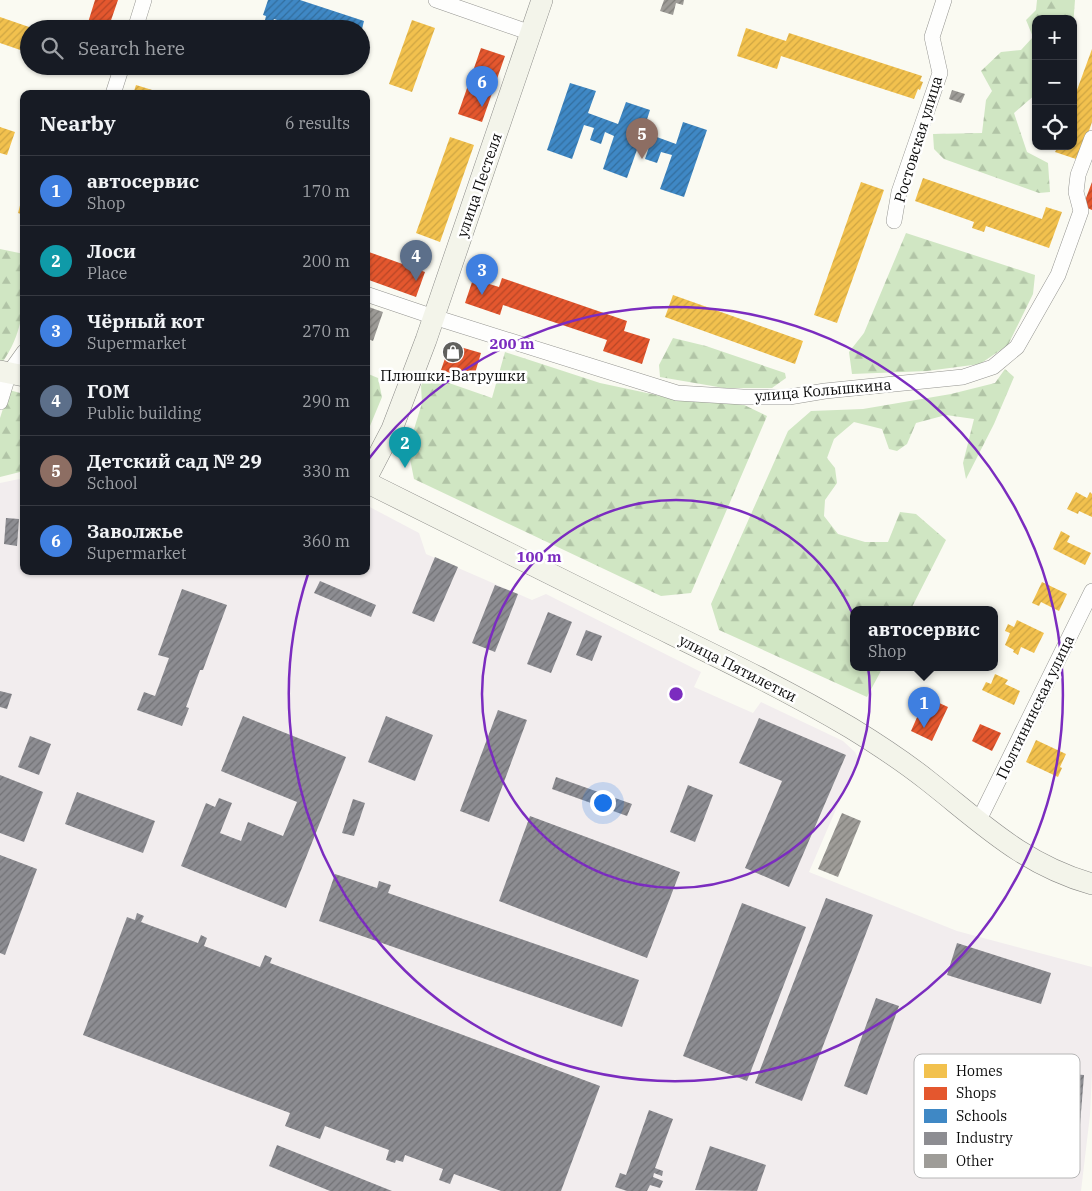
<!DOCTYPE html>
<html lang="en">
<head>
<meta charset="utf-8">
<style>
  :root { --surface:#171b24; --page:#242831; --text:#f1f3f6; --muted:#9ea1a6; --line:#363941; --accent:#2563eb }
  body { margin:0; font-family:"IBM Plex Serif",serif; background:var(--page); color:var(--text) }
  .controls { position:absolute; right:15px; top:15px; display:grid; overflow:hidden; border-radius:10px; box-shadow:0 1px 4px #0004 }
  .controls button { width:45px; height:45px; display:grid; place-items:center; padding:0; border:0; border-bottom:1px solid var(--line); background:var(--surface); color:var(--text); font:25px sans-serif }
  .you { position:absolute; left:602px; top:802px; width:18px; height:18px; margin:-12px; border:4px solid #fff; border-radius:50%; background:#1a73e8; box-shadow:0 0 0 8px #1a73e833 }
  .badge { display:grid; place-items:center; width:32px; height:32px; border-radius:50%; background:var(--accent); color:#fff; font-size:16px; font-weight:700 }
  .pin { position:absolute; translate:-50% -41px; filter:drop-shadow(0 1px 2px #0008) }
  .pin::after { content:''; position:absolute; top:26px; width:18px; height:15px; background:inherit; clip-path:polygon(0 0,100% 0,50% 100%) }
  .popup { position:absolute; left:850px; top:606px; width:148px; height:65px; box-sizing:border-box; display:grid; place-content:center; border-radius:10px; background:var(--surface); filter:drop-shadow(0 1px 4px #0005); font-size:16px; white-space:nowrap; color:var(--muted) }
  .popup b { font-size:19px; color:var(--text) }
  .popup::after { content:''; position:absolute; left:50%; top:100%; margin-left:-10px; border:10px solid transparent; border-top-color:var(--surface) }
  .list { margin:0; padding:0; list-style:none }
  h2 { display:flex; justify-content:space-between; align-items:center; height:65px; margin:0; padding:0 20px; font-size:21px }
  h2 small { font-size:16px; font-weight:400; color:var(--muted) }
  .list li { display:grid; grid-template-columns:32px 1fr auto; gap:15px; align-items:center; box-sizing:border-box; height:70px; padding:0 20px; border-top:1px solid var(--line) }
  .list b { display:block; font-size:19px; white-space:nowrap }
  .list p { margin:0; font-size:16px; white-space:nowrap; color:var(--muted) }
  .list em { font-size:16px; font-style:normal; color:var(--muted) }
  .icon { flex:none; width:28px; height:28px; fill:none; stroke:currentColor; stroke-width:2; stroke-linecap:round; stroke-linejoin:round }
  .map { position:relative; flex:none; width:1092px; height:1191px; overflow:hidden }
  .search { position:absolute; background:var(--surface); box-shadow:0 1px 4px #0004; left:20px; top:20px; width:350px; height:55px; display:flex; align-items:center; gap:12px; box-sizing:border-box; padding:0 18px; border-radius:28px; color:var(--muted); font-size:19px }
  .panel { position:absolute; background:var(--surface); box-shadow:0 1px 4px #0004; left:20px; top:90px; width:350px; height:485px; border-radius:10px }
  .map>svg:first-child { display:block }
  .industrial { fill:#f2edee }
  .forest { fill:url(#forest-firs) }
  .homes { fill:url(#homes-hatch) }
  .shops { fill:url(#shops-hatch) }
  .schools { fill:url(#schools-hatch) }
  .industry { fill:url(#industry-hatch) }
  .building { fill:url(#building-hatch) }
  .lines { fill:none; stroke-linecap:round; stroke-linejoin:round }
  .street-casing { stroke:#949490; stroke-width:16 }
  .secondary-casing { stroke:#8a8a87; stroke-width:22 }
  .street { stroke:#fefefd; stroke-width:15 }
  .secondary { stroke:#f3f4ea; stroke-width:21 }
  .ring { fill:none; stroke:#7b2cbf; stroke-width:2.5 }
  .labels { text-anchor:middle; dominant-baseline:central; stroke-width:5; stroke-linejoin:round; paint-order:stroke }
  .street-label { font-size:15px; fill:#0d0d0d; stroke:#fff }
  .poi-label { font-size:15px; fill:#0d0d0d; stroke:#fff }
  .key { fill:#fff; stroke:#b6b6b6; stroke-width:1 }
  .key-label { font-size:14px; fill:#0d0d0d }
  .centre { fill:#7b2cbf; stroke:#fff; stroke-width:2.5 }
  .ring-label { font-size:15px; text-anchor:middle; font-weight:bold; fill:#7b2cbf; stroke:#fff; stroke-width:5; stroke-linejoin:round; paint-order:stroke }
</style>
</head>
<body>
<div class="map">
<svg width="1092" height="1191" viewBox="0 0 1092 1191">
  <defs>
    <pattern id="forest-firs" width="22" height="20" patternUnits="userSpaceOnUse" patternTransform="scale(1.25)"><rect width="22" height="20" fill="#d0e6c3"/><path d="M5 1l3.5 6h-7zM16 11l3.5 6h-7z" fill="#b1c4a6"/></pattern>
    <pattern id="homes-hatch" width="6" height="6" patternUnits="userSpaceOnUse" patternTransform="scale(1.25)"><rect width="6" height="6" fill="#f2c14e"/><path d="M-1 1l2-2M0 6l6-6M5 7l2-2" fill="none" stroke="#cea543"/></pattern>
    <pattern id="shops-hatch" width="6" height="6" patternUnits="userSpaceOnUse" patternTransform="scale(1.25)"><rect width="6" height="6" fill="#e4572e"/><path d="M-1 1l2-2M0 6l6-6M5 7l2-2" fill="none" stroke="#b74626"/></pattern>
    <pattern id="schools-hatch" width="6" height="6" patternUnits="userSpaceOnUse" patternTransform="scale(1.25)"><rect width="6" height="6" fill="#3f88c5"/><path d="M-1 1l2-2M0 6l6-6M5 7l2-2" fill="none" stroke="#336e9e"/></pattern>
    <pattern id="industry-hatch" width="6" height="6" patternUnits="userSpaceOnUse" patternTransform="scale(1.25)"><rect width="6" height="6" fill="#8d8d92"/><path d="M-1 1l2-2M0 6l6-6M5 7l2-2" fill="none" stroke="#727276"/></pattern>
    <pattern id="building-hatch" width="6" height="6" patternUnits="userSpaceOnUse" patternTransform="scale(1.25)"><rect width="6" height="6" fill="#9e9c98"/><path d="M-1 1l2-2M0 6l6-6M5 7l2-2" fill="none" stroke="#7f7e7a"/></pattern>
  </defs>
  <rect width="100%" height="100%" fill="#fafaf2"/>
  <path class="industrial" d="M24,478V571H366V505L419,533L426,554L532,600L546,594L701,672L694,687L753,713L761,702L843,741L855,752L858,758L809,872L957,931L1092,967V1072L1090,1115L1081,1191H0V483Z"/>
  <path class="forest" d="M1037,0H1075L1073,27V19H1036V94L1014,113L1027,152L1048,163L1050,192L1039,193L944,159L934,149L933,134L982,133L986,100L992,91L981,71L1001,52L1021,50L1033,37L1026,20L1036,10Z
    M906,233L1035,275L1033,294L1008,345L980,364L927,371L852,374L849,352L864,333Z
    M0,249L24,254C24,296 27,327 2,363H0Z
    M673,338L706,346L785,373L786,378L772,388H724L660,377L659,365Z
    M505,352L600,383L675,399L740,403L767,416L691,593L661,596L414,479L408,449L422,403L421,386L426,375L492,398Z
    M1005,369L1014,377L994,424L966,479L963,463L974,419L946,415L916,423L907,444L897,451L889,449L882,429L854,422L834,439L827,458L835,468L837,483L825,500L824,516L838,534L865,542H888L900,512L916,514L946,540L911,609H854V667H883L867,697L719,630L711,604L788,431L811,411L863,409L951,394L995,383Z
    M366,373L378,378L382,397L370,426H366Z
    M9,390L24,394V471L0,477V418Z"/>
  <path class="homes" d="M0,17L32,28L29,29V53L0,43Z
    M158,20L183,28V29H156Z
    M412,20L435,28L412,92L389,84Z
    M746,28L786,41L789,33L922,76L920,81L923,82L920,90L918,89L914,99L781,56L777,69L737,56Z
    M1092,49V122L1079,160L1055,152L1058,146H1073V101Z
    M136,85L162,93V94H133Z
    M0,127L15,132L7,155L0,153Z
    M450,137L474,145L440,242L416,233Z
    M923,178L1042,219L1046,207L1062,212L1049,248L986,226L984,232L972,228L974,222L915,201Z
    M861,182L884,190L837,323L814,315Z
    M23,194H24V215L18,213Z
    M673,295L803,341L795,364L665,317Z
    M1076,492L1087,498L1090,492L1092,494V517L1079,511L1078,514L1067,509Z
    M1061,531L1070,536L1067,542L1091,553L1085,565L1053,549Z
    M1042,582L1067,594L1059,611L1041,602L1039,606L1032,603Z
    M1017,620L1044,633L1034,653L1021,647L1018,655L1013,652L1014,650L1005,645L1010,633L1005,631L1008,624L1014,627Z
    M995,674L1008,680L1005,684L1020,691L1014,705L982,690L986,682L991,684Z
    M1036,740L1066,754L1060,767L1062,768L1058,777L1026,762Z"/>
  <path class="shops" d="M95,0H118L108,29H86Z
    M481,48L505,56L482,122L458,114Z
    M1092,182V210L1083,206Z
    M366,251L425,272L416,297L366,279Z
    M502,278L627,321L624,331L650,339L642,364L603,351L607,340L503,305L500,315L465,303L473,279L499,287Z
    M450,344L481,353L473,380L441,370Z
    M926,697L948,707L932,741L911,731Z
    M980,724L1001,733L992,751L972,741Z"/>
  <path class="schools" d="M268,0H300L364,21L362,29H305L274,19L271,26L264,24L266,16L263,15Z
    M570,83L596,91L588,113L618,124L626,102L650,110L643,132L676,144L683,122L707,130L684,197L660,189L672,155L661,152L657,163L645,159L649,147L639,144L627,178L603,169L614,136L605,132L601,144L590,140L594,128L584,125L572,159L547,150Z"/>
  <path class="industry" d="M6,518L19,519L17,546L4,544Z
    M435,557L458,567L434,622L412,613Z
    M320,581L376,605L371,617L314,593Z
    M495,585L518,594L495,652L472,643Z
    M182,589L227,605L203,670H200L186,707L189,708L182,726L137,710L144,692L155,696L169,658L158,655Z
    M548,612L572,622L551,673L527,664Z
    M586,630L602,636L592,661L576,655Z
    M0,691L12,694L7,709L0,707Z
    M498,710L527,720L489,822L460,811Z
    M243,716L346,757L286,908L181,866L206,803L215,807L219,798L232,803L220,833L241,841L248,822L283,836L297,802L221,771Z
    M386,716L433,735L415,781L368,762Z
    M759,718L846,755L789,887L745,868L782,781L739,763Z
    M30,736L51,744L39,775L18,767Z
    M0,775L43,792L24,842L0,833Z
    M556,777L632,804L627,816L552,789Z
    M688,785L713,795L695,842L670,832Z
    M77,792L155,821L143,853L65,824Z
    M353,799L365,803L354,836L342,833Z
    M530,816L680,872L647,958L499,901Z
    M0,855L37,869L5,955L0,953Z
    M335,874L377,888L379,881L391,885L388,893L639,980L622,1027L319,921Z
    M826,898L873,915L802,1101L755,1083Z
    M742,903L806,927L747,1081L683,1056Z
    M137,913L144,916L141,922L198,943L201,935L207,938L204,946L260,967L265,955L272,958L270,963L600,1086L561,1191H501L454,1174L450,1184L439,1180L443,1169L405,1155L403,1162L396,1160L395,1163L386,1160L389,1150L325,1126L320,1139L285,1126L290,1113L83,1035L127,917L135,920Z
    M957,943L1051,973L1041,1004L947,975Z
    M876,998L899,1006L867,1095L844,1086Z
    M1049,1072L1084,1075L1079,1137L1044,1134Z
    M925,1075L992,1101L986,1116L920,1090Z
    M649,1110L673,1119L655,1168L663,1171L662,1176L654,1173L653,1177L663,1181L660,1188L650,1185L647,1191H627L615,1187L620,1173L626,1175Z
    M277,1145L392,1191H330L269,1166Z
    M710,1146L766,1165L757,1191L695,1190Z"/>
  <path class="building" d="M664,0H684L683,5L676,3L673,15L660,11Z
    M952,90L965,94L961,103L949,99Z
    M366,306L383,312L373,341L366,338Z
    M842,813L861,821L838,877L818,869Z"/>
  <g class="lines">
    <g class="street-casing">
      <path id="street" d="M436,0L531,33
        M135,29L144,0
        M113,94L122,66
        M894,221L899,192L940,73L932,37L944,0
        M366,294L434,317L677,393L743,397H789L825,391L963,377L993,367L1017,347L1058,275L1081,211L1076,192L1078,175L1092,138
        M0,402L9,373L24,352
        M978,822L1092,591"/>
    </g>
    <g class="secondary-casing">
      <path id="secondary" d="M0,371L24,376
        M366,479L392,429L426,340L542,0
        M366,482C460,529 553,575 647,622C716,656 785,689 851,728C877,744 903,761 927,780C982,823 1022,864 1092,884"/>
    </g>
    <use href="#street" class="street"/>
    <use href="#secondary" class="secondary"/>
  </g>
  <g class="ring">
    <circle cx="676" cy="694" r="194"/>
    <path d="M367 461A387 387 0 1 1 308 574"/>
  </g>
  <defs>
    <g id="shop-disc" transform="scale(1.125)"><circle r="9.5" fill="#60605d" stroke="#fff"/><path d="M-5-2.5h2.3a2.7 3.5 0 0 1 5.4 0H5L5.5 6h-11ZM-1.5-2.5h3a1.5 2.3 0 0 0-3 0Z" fill="#fff"/></g>
  </defs>
  <g fill-rule="evenodd">
    <use href="#shop-disc" x="453" y="352"/>
  </g>
  <g class="labels">
    <g class="street-label">
      <text transform="translate(918 139) rotate(-73)">Ростовская улица</text>
      <text transform="translate(479 185) rotate(-71)">улица Пестеля</text>
      <text transform="translate(823 390) rotate(-5)">улица Колышкина</text>
      <text transform="translate(738 668) rotate(27)">улица Пятилетки</text>
      <text transform="translate(1035 707) rotate(-64)">Полтининская улица</text>
    </g>
    <g class="poi-label">
      <text x="453" y="375">Плюшки-Ватрушки</text>
    </g>
  </g>
  <rect x="914" y="1054" width="166" height="124" rx="8" class="key"/>
  <rect x="924" y="1064" width="23" height="14" fill="#f2c14e"/>
  <rect x="924" y="1087" width="23" height="13" fill="#e4572e"/>
  <rect x="924" y="1109" width="23" height="14" fill="#3f88c5"/>
  <rect x="924" y="1132" width="23" height="13" fill="#8d8d92"/>
  <rect x="924" y="1154" width="23" height="14" fill="#9e9c98"/>
  <g class="key-label">
    <text x="956" y="1076">Homes</text>
    <text x="956" y="1098">Shops</text>
    <text x="956" y="1121">Schools</text>
    <text x="956" y="1143">Industry</text>
    <text x="956" y="1166">Other</text>
  </g>
  <circle cx="676" cy="694" r="8" class="centre"/>
  <g class="ring-label">
    <text x="512" y="349">200 m</text>
    <text x="539" y="562">100 m</text>
  </g>
</svg>
<div class="controls">
<button>+</button>
<button>−</button>
<button><svg class="icon" aria-label="locate" viewBox="0 0 24 24"><circle cx="12" cy="12" r="6"/><path d="M12 2v4M12 18v4M2 12h4M18 12h4"/></svg></button>
</div>
<div class="you"></div>
<div class="pin badge" style="left:924px;top:728px;background:#3f7fe0">1</div>
<div class="popup"><b>автосервис</b>Shop</div>
<div class="pin badge" style="left:405px;top:468px;background:#0f9aa8">2</div>
<div class="pin badge" style="left:482px;top:295px;background:#3f7fe0">3</div>
<div class="pin badge" style="left:416px;top:281px;background:#5c6f8a">4</div>
<div class="pin badge" style="left:642px;top:159px;background:#8d6e63">5</div>
<div class="pin badge" style="left:482px;top:107px;background:#3f7fe0">6</div>
<div class="search"><svg class="icon" aria-label="search" viewBox="0 0 24 24"><circle cx="10" cy="10" r="6"/><path d="M15 15l6 6"/></svg>Search here</div>
<section class="panel">
<h2>Nearby<small>6 results</small></h2>
<ul class="list">
<li><span class="badge" style="background:#3f7fe0">1</span><div><b>автосервис</b><p>Shop</p></div><em>170 m</em></li>
<li><span class="badge" style="background:#0f9aa8">2</span><div><b>Лоси</b><p>Place</p></div><em>200 m</em></li>
<li><span class="badge" style="background:#3f7fe0">3</span><div><b>Чёрный кот</b><p>Supermarket</p></div><em>270 m</em></li>
<li><span class="badge" style="background:#5c6f8a">4</span><div><b>ГОМ</b><p>Public building</p></div><em>290 m</em></li>
<li><span class="badge" style="background:#8d6e63">5</span><div><b>Детский сад № 29</b><p>School</p></div><em>330 m</em></li>
<li><span class="badge" style="background:#3f7fe0">6</span><div><b>Заволжье</b><p>Supermarket</p></div><em>360 m</em></li>
</ul>
</section>
</div>
</body>
</html>
